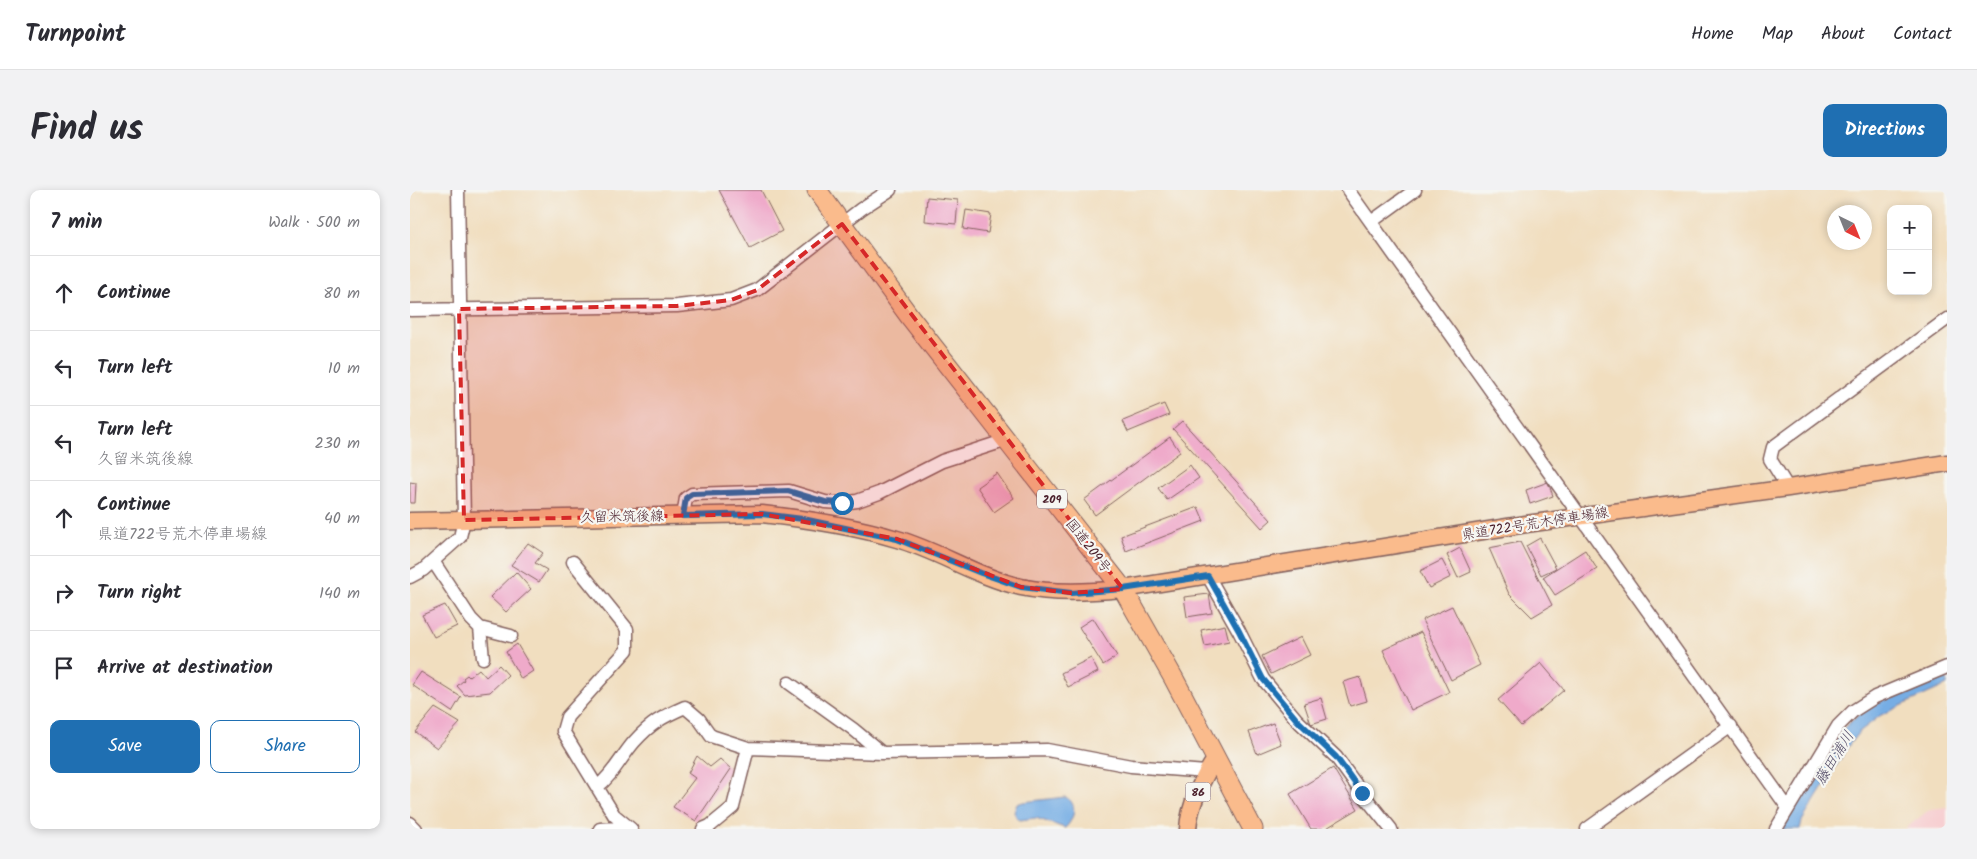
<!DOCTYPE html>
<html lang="en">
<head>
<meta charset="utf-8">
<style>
  :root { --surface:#fff; --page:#f2f2f3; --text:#2b2b33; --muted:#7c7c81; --line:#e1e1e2; --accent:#1f6fb2 }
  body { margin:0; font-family:Kalam,"Klee One",sans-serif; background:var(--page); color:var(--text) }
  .controls { position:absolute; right:15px; top:15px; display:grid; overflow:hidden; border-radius:10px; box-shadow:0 2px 8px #0003 }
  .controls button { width:45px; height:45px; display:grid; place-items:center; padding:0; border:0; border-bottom:1px solid var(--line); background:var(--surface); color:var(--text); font:25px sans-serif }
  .compass { position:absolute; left:1417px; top:15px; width:45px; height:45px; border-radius:50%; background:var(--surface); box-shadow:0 2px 8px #0003; rotate:137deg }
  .stop { position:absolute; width:15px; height:15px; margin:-11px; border:4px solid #1f6fb2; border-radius:50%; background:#fff }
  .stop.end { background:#1f6fb2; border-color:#fff; box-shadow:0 1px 5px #0008 }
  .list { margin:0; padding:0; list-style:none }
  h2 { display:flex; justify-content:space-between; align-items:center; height:65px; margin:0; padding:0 20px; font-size:21px }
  h2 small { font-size:16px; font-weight:400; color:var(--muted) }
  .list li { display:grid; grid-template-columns:32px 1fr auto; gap:15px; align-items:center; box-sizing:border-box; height:75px; padding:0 20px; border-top:1px solid var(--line) }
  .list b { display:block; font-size:19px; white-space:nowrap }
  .list p { margin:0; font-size:16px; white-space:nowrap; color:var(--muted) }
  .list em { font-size:16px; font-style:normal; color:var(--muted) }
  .actions { display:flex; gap:10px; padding:15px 20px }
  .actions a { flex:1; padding:11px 0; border:1px solid var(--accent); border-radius:10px; text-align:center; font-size:18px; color:var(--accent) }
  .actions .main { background:var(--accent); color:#fff }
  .icon { flex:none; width:28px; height:28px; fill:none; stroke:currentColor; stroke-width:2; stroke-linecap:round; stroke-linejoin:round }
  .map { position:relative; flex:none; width:1537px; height:639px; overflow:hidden; border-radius:10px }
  header { display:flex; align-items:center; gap:30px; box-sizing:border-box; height:70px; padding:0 25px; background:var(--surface); border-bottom:1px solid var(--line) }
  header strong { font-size:24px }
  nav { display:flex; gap:28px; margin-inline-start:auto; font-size:18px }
  .intro { display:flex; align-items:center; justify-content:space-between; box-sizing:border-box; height:120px; padding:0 30px }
  h1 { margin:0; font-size:35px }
  .button { padding:12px 22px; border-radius:10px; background:var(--accent); color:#fff; font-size:18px; font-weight:700 }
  main { display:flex; gap:30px; padding:0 30px }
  aside { flex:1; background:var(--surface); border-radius:10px; box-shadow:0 2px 8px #0003 }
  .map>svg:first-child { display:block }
  .built { fill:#f7cfd1 }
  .water { fill:#76ade4; stroke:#606688 }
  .building { fill:#efaaca }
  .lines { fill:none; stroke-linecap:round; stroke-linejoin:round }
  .minor-casing { stroke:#84625f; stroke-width:15 }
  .major-casing { stroke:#84625f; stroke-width:19 }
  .highway-casing { stroke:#84625f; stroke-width:21 }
  .minor { stroke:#fff; stroke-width:12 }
  .major { stroke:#fabb8c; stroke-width:16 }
  .highway { stroke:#fabb8c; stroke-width:19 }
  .route { stroke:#1f6fb2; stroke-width:6 }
  .marked { fill:#d62828; fill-opacity:0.2; stroke:#d62828; stroke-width:4; stroke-dasharray:10 6; stroke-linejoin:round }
  .labels { text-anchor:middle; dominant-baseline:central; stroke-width:4.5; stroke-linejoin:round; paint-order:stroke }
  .shield { fill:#f6f6f2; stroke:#7e6067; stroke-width:1 }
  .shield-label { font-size:12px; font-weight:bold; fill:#4a1f2b }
  .street-label { font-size:14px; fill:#4a1f2b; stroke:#f6f6f2 }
  .water-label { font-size:15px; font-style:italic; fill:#59516c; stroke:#f6f6f2 }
</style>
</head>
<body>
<header>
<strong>Turnpoint</strong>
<nav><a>Home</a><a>Map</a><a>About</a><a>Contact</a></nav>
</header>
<div class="intro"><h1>Find us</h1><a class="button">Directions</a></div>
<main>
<aside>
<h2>7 min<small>Walk · 500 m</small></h2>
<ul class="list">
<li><svg class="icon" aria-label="ahead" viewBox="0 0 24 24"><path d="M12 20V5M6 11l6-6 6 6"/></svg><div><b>Continue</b></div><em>80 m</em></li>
<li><svg class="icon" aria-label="left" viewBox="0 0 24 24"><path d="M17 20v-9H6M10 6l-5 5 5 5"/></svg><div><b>Turn left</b></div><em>10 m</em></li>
<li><svg class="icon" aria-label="left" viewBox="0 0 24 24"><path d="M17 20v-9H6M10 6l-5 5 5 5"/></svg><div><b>Turn left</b><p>久留米筑後線</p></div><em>230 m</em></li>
<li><svg class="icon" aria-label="ahead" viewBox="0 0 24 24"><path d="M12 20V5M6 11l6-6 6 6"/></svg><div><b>Continue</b><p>県道722号荒木停車場線</p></div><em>40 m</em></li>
<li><svg class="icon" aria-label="right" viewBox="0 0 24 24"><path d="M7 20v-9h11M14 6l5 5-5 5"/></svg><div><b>Turn right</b></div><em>140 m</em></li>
<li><svg class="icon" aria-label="arrive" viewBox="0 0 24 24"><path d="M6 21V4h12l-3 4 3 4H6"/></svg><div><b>Arrive at destination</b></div></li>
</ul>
<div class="actions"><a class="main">Save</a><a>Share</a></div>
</aside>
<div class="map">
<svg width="1537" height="639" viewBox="0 0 1537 639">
  <rect width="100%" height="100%" fill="#f6f6f2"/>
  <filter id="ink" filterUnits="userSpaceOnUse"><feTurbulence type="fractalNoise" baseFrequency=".02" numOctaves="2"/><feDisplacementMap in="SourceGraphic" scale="10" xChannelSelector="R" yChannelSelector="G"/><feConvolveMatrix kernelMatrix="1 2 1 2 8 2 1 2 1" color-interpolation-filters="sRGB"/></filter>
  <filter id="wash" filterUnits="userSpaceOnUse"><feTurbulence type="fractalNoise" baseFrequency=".0096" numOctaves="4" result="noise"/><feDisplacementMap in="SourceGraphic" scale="20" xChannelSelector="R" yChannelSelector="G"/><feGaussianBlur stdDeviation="1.12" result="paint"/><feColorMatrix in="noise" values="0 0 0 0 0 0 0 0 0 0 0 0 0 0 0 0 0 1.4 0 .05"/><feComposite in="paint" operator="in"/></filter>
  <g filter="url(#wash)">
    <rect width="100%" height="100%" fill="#f1debf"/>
    <path class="built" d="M1537,617V639H1495L1520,619Z"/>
    <path class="water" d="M1537,483V495L1471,525L1449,542L1441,552L1392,631L1390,639H1372L1432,540C1461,510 1500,498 1537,483Z
      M655,607C669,613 664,630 655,638L626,628L610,630L607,628L604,622L607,614L613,612Z"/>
    <g id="blocks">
      <path class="building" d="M309,0H351L372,41L340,58Z
        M517,7L548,10L546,34L515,31Z
        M556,20L581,24L578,43L553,39Z
        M754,214L759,225L718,242L713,231Z
        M772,231L861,330L852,338L763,239Z
        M760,247L770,262L685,325L674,310Z
        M780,275L789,288L757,310L748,298Z
        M587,283L604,308L584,322L567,297Z
        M0,292L6,293L5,313H0Z
        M1138,292L1143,306L1120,314L1116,300Z
        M788,317L794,331L716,361L711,346Z
        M1130,348L1146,378L1131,385L1116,356Z
        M1110,352L1142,415L1122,427L1099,404L1079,358Z
        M118,353L133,363L125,373L137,380L129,392L101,375Z
        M1050,358L1061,382L1048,388L1037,365Z
        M1175,360L1187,379L1145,405L1133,387Z
        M1032,370L1041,387L1019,398L1010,381Z
        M106,382L121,399L96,422L80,407Z
        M799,404L802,423L777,427L774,407Z
        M35,415L47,436L24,447L12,425Z
        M1042,416L1070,475L1041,490L1012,430Z
        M683,428L707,466L693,475L669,437Z
        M815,435L819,451L795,456L791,440Z
        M1011,442L1039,502L1001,520L973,460Z
        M891,447L900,465L861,484L852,466Z
        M107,454L123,481L111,489L96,462Z
        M681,468L688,482L658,497L651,483Z
        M1131,473L1154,500L1111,536L1088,510Z
        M89,475L98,485L80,502L55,505L47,496L54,490L53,488L57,485L59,487L69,479L76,487Z
        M11,482L51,507L42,522L2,495Z
        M950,487L957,511L940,516L933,492Z
        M911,508L917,529L901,534L894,513Z
        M25,518L50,533L27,558L5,542Z
        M863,533L871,554L847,564L839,542Z
        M287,566L300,577L310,569L321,579L286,631L263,617L285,588L278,583Z
        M923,578L948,619L915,639H901L880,604Z"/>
    </g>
  </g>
  <g filter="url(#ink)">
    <use href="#blocks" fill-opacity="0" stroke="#84625f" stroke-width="1"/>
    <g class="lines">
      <g class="minor-casing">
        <path id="minor" d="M938,0L1378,618
          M961,32L1005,0
          M0,120L267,116L321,110L347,100L451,19L480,0
          M1378,298L1360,269L1363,257L1537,129
          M273,326L276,308L282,304L379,301L415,312L432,313L447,311L469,303L532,271L597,250
          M23,371L61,429L70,438L101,446
          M163,372L217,439V460L157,527L153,541L204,625L221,639
          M798,386L829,441L853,489L887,530L926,567L952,603L981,639
          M0,387L13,380L50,347L54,330L48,0
          M70,438L73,468
          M379,493L443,539L472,563L637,560L721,576L796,582
          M338,558L472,563
          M187,597C203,585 211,567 224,552C241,533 252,527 275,517L289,529L301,546L338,558L323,617L300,636L293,639
          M0,633L6,639
          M190,639L218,637
          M1177,639L1321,536
          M1366,639L1428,536L1443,521L1465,507L1537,477"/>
      </g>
      <g class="major-casing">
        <path id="major" d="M0,331L352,324C397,329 444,336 487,349C529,361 567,387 611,397C644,404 679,402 713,399L1116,334L1378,298L1537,273
          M778,639C779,616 793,587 806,568"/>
      </g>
      <g class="highway-casing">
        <path id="highway" d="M407,0L500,127L713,399L764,489L843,639"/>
      </g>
      <use href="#minor" class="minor"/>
      <use href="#major" class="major"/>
      <use href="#highway" class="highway"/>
    </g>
  </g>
  <g class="lines" filter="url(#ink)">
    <path class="route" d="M432,313L415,312L378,301L282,304L276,308L273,326L352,324L393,329L487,349L571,383L611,397L661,403L713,399L798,386L829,441L853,489L887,530L926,567L952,603"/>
  </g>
  <path class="marked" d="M432,34L713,399L661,403L611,397L487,349L352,324L54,330L49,119L267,116L321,110L347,100Z"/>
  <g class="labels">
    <g class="shield">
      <rect x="627" y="299.5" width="30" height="19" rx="4"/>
      <rect x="775.5" y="592.5" width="25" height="19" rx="4"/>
    </g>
    <g class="shield-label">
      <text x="642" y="309">209</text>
      <text x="788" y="602">86</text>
    </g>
    <g class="street-label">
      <text transform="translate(212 327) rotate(-1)">久留米筑後線</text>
      <text transform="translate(1125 334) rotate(-9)">県道722号荒木停車場線</text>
      <text transform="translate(678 356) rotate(52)">国道209号</text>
    </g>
    <g class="water-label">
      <text transform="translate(1425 568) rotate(-58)">藤田浦川</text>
    </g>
  </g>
</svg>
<div class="controls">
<button>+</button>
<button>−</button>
</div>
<svg class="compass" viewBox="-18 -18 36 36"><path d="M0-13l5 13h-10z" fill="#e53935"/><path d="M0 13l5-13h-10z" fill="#7c7c81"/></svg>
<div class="stop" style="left:432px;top:313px"></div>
<div class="stop end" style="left:952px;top:603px"></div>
</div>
</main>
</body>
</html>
